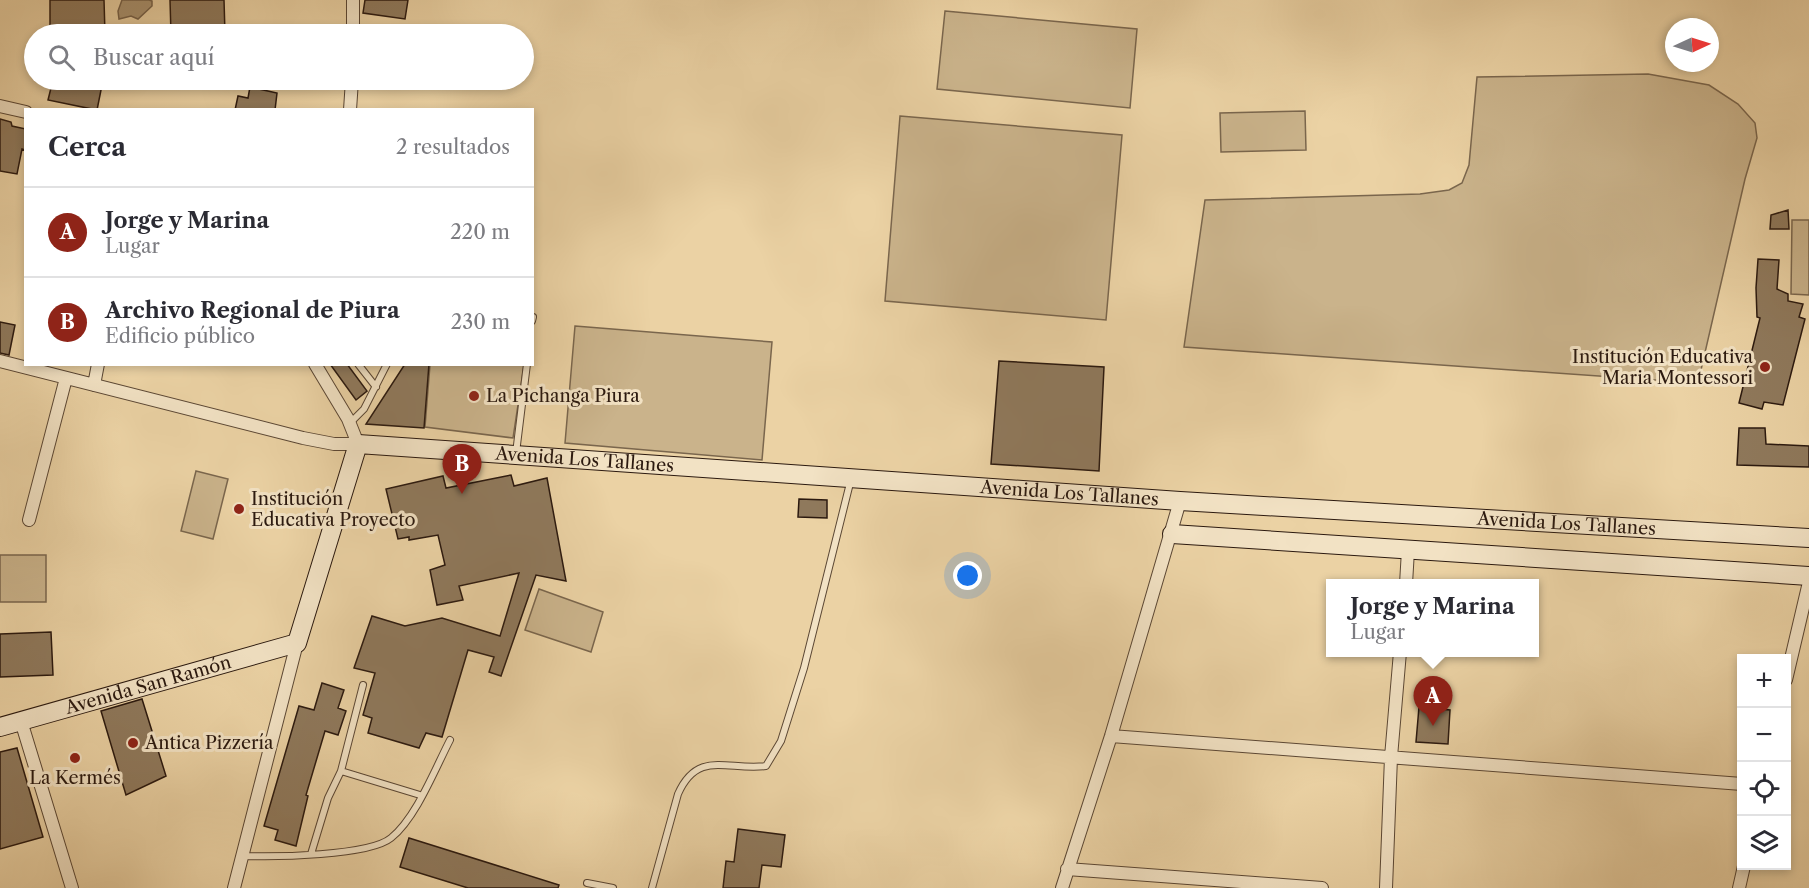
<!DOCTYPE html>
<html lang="es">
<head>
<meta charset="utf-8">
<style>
  :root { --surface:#fff; --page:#f2f2f3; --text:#2b2b33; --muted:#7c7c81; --line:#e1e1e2; --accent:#8f2418 }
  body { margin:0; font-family:"Libre Caslon Text",serif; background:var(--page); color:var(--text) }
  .controls { position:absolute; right:18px; bottom:18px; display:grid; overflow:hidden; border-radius:0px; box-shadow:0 3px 9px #0003 }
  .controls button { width:54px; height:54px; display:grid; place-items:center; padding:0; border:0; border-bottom:2px solid var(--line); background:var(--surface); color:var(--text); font:30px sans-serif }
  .compass { position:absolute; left:1665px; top:18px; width:54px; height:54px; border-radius:50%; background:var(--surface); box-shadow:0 3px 9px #0003; rotate:86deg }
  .you { position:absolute; left:968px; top:576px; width:21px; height:21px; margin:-15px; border:4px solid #fff; border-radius:50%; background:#1a73e8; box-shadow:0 0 0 9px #1a73e833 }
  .badge { display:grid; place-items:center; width:39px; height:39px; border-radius:50%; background:var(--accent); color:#fff; font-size:20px; font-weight:700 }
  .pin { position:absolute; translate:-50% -50px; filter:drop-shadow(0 2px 3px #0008) }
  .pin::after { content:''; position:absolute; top:32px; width:21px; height:18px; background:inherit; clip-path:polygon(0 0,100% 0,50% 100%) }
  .popup { position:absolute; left:1326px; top:579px; width:213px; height:78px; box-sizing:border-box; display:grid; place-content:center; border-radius:0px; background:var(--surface); filter:drop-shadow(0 2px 4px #0005); font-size:20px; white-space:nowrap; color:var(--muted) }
  .popup b { font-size:22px; color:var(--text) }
  .popup::after { content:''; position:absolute; left:50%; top:100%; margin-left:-12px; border:12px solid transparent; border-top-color:var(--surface) }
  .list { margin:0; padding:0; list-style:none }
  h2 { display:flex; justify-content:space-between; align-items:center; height:78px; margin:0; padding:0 24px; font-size:26px }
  h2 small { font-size:20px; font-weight:400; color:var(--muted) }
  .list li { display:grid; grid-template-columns:39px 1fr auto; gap:18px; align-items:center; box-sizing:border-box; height:90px; padding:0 24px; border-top:2px solid var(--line) }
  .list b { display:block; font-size:22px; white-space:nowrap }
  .list p { margin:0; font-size:20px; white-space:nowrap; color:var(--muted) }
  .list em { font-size:20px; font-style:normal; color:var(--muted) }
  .icon { flex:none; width:33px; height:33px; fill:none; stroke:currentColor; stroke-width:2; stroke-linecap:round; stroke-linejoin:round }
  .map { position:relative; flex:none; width:1809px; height:888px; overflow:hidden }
  .search { position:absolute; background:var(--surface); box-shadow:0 3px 9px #0003; left:24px; top:24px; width:510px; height:66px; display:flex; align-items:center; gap:15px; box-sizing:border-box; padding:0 21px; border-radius:33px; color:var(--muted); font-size:22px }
  .panel { position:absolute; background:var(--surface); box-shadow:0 3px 9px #0003; left:24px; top:108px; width:510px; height:258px; border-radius:0px }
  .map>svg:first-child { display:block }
  .green { fill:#cab38b; stroke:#7a664d; stroke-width:1.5 }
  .water { fill:#aa9371; stroke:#77624a; stroke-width:1.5 }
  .building { fill:#8f795c; stroke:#2b190f; stroke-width:1.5 }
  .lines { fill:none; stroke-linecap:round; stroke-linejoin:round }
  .lane-casing { stroke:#5b4734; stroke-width:8 }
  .street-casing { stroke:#5b4734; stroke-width:14 }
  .secondary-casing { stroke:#2b190f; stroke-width:20 }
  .lane { stroke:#f2e2c4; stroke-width:6 }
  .street { stroke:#f2e2c4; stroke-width:12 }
  .secondary { stroke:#f2e2c4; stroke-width:18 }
  .poi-dot { fill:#8f2418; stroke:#f2e2c4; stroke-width:2 }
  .labels { text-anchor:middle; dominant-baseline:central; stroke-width:6; stroke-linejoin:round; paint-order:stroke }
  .poi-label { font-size:18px; fill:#2b190f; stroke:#f2e2c4; text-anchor:start }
  .street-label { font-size:18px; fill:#2b190f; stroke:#f2e2c4 }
</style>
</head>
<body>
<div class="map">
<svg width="1809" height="888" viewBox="0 0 1809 888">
  <rect width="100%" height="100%" fill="#ebd2a4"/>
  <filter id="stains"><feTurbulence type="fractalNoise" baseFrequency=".00333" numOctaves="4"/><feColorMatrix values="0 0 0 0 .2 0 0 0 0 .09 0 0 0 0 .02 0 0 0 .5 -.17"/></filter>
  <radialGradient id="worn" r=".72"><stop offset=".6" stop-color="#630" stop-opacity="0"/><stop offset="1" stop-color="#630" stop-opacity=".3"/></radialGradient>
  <path class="green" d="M945,11L1137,29L1130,108L937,89Z
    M1648,74L1709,85L1738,104L1755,123L1757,138L1745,179L1698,383L1184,347L1205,200L1420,194L1449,190L1462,183L1469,165L1477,77Z
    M1305,111L1306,150L1221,152L1220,113Z
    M900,116L1122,135L1106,320L885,301Z
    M1792,220H1809V295L1791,294Z
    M575,326L772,342L762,460L565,443Z
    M430,365H524L513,438L425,427Z
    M196,471L228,479L213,539L181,531Z
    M0,555H46V602H0Z
    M539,589L603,612L591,652L525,630Z"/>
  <path class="water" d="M122,0H149L152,1V6L138,19L131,16L119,19L118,11Z"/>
  <path class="building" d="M50,0H104L105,34H50Z
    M170,0H224L225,34H171Z
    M365,0H408L405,19L363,13Z
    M53,80H103L97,110L48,100Z
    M250,87L277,93L275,110H235L238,96L248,98Z
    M0,119L11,122L12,126L26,129L25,150L22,149L17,174L0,171Z
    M1788,210L1789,229H1770L1771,215Z
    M1758,259L1779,260L1777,289L1788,294V301L1803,304L1799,317L1805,319L1783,405L1764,402L1762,409L1739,403L1760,318L1757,317L1756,288Z
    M0,322L15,325L9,355L0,353Z
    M999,361L1104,367L1099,471L991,464Z
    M330,364H347L367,391L356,400Z
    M405,364H429L424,428L366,424Z
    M1739,428H1765L1766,444L1809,446V467L1737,465Z
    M511,475L514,486L547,478L566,581L536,575L501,676L489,672L494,657L468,650L442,737L426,733L419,748L368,733L372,718L363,715L375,673L354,668L372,616L405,626L442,618L500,636L519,573L459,586L463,600L437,605L430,570L445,565L438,535L409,540V537L398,539L386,489L443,476L446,488Z
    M799,499L827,500V518L798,517Z
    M51,632L53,675L0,677V634Z
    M322,683L344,690L338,708L346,711L338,735L325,731L306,795L308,796L296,846L275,840L278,830L264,826L299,706L314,710Z
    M142,699L166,776L126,795L101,711Z
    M1419,707L1450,710L1448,744L1416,742Z
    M17,748L43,837L0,849V752Z
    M738,829L785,835L781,867L762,865L759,888H723L726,861L734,862Z
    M409,838L559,885L558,888H468L400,867Z"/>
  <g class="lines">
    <g class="lane-casing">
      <path id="lane" d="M532,321L533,317
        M358,364L376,387
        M350,423L364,409L387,364
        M516,453L527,364
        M341,771L420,795
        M311,854L328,798L341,771L363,685
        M243,856C274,857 369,856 391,838C416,818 435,769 450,740
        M587,883L613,888
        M652,888L678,794C698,749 728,771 766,766L781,741L804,668L851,479"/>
    </g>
    <g class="street-casing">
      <path id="street" d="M353,34V0
        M0,106L26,112
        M350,110L352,80
        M0,361L303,438L334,444H358L348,419L315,364
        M94,385L98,364
        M29,520L66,378
        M1406,584L1408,550
        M1786,680L1809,582
        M21,721L72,888
        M1111,736L1742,784
        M1067,869L1322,888
        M234,888L297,643
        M1062,888L1111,736L1180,501
        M1386,888L1391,757L1400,652
        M1739,888L1744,866"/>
    </g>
    <g class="secondary-casing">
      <g id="secondary">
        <path d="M1172,534L1809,576"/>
        <path id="s1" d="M0,727L297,643L358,444L1180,501L1809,538"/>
      </g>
    </g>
    <use href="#lane" class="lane"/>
    <use href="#street" class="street"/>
    <use href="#secondary" class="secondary"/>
  </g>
  <g class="poi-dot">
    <circle cx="1765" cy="367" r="6"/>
    <circle cx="474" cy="396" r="6"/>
    <circle cx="239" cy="509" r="6"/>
    <circle cx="133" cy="743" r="6"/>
    <circle cx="75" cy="758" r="6"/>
  </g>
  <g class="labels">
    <g class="poi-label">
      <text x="1753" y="357" text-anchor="end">Institución Educativa<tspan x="1753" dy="21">Maria Montessori</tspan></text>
      <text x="486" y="396">La Pichanga Piura</text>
      <text x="251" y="499">Institución<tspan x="251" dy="21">Educativa Proyecto</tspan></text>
      <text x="145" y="743">Antica Pizzería</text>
      <text x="75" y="778" text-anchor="middle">La Kermés</text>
    </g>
    <g class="street-label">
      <text stroke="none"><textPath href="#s1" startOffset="744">Avenida Los Tallanes</textPath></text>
      <text stroke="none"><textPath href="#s1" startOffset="1230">Avenida Los Tallanes</textPath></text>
      <text stroke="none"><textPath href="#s1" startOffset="1728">Avenida Los Tallanes</textPath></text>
      <text stroke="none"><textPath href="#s1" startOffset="154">Avenida San Ramón</textPath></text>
    </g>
  </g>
  <rect width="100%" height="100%" filter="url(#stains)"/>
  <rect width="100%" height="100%" fill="url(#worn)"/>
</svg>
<div class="controls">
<button>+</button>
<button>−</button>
<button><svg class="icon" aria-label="locate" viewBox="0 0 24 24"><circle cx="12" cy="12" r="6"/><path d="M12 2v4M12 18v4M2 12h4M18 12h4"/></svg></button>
<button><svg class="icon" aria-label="layers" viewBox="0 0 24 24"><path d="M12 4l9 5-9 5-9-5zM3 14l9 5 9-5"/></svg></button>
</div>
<svg class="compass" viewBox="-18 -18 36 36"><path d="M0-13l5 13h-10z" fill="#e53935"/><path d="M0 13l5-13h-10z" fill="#7c7c81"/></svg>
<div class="you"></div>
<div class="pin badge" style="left:1433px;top:726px">A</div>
<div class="popup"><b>Jorge y Marina</b>Lugar</div>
<div class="pin badge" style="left:462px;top:494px">B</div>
<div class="search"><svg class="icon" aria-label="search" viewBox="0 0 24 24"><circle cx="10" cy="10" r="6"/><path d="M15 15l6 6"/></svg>Buscar aquí</div>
<section class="panel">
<h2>Cerca<small>2 resultados</small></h2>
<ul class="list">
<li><span class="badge">A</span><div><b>Jorge y Marina</b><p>Lugar</p></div><em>220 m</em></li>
<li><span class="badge">B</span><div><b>Archivo Regional de Piura</b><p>Edificio público</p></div><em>230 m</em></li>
</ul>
</section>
</div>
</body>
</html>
